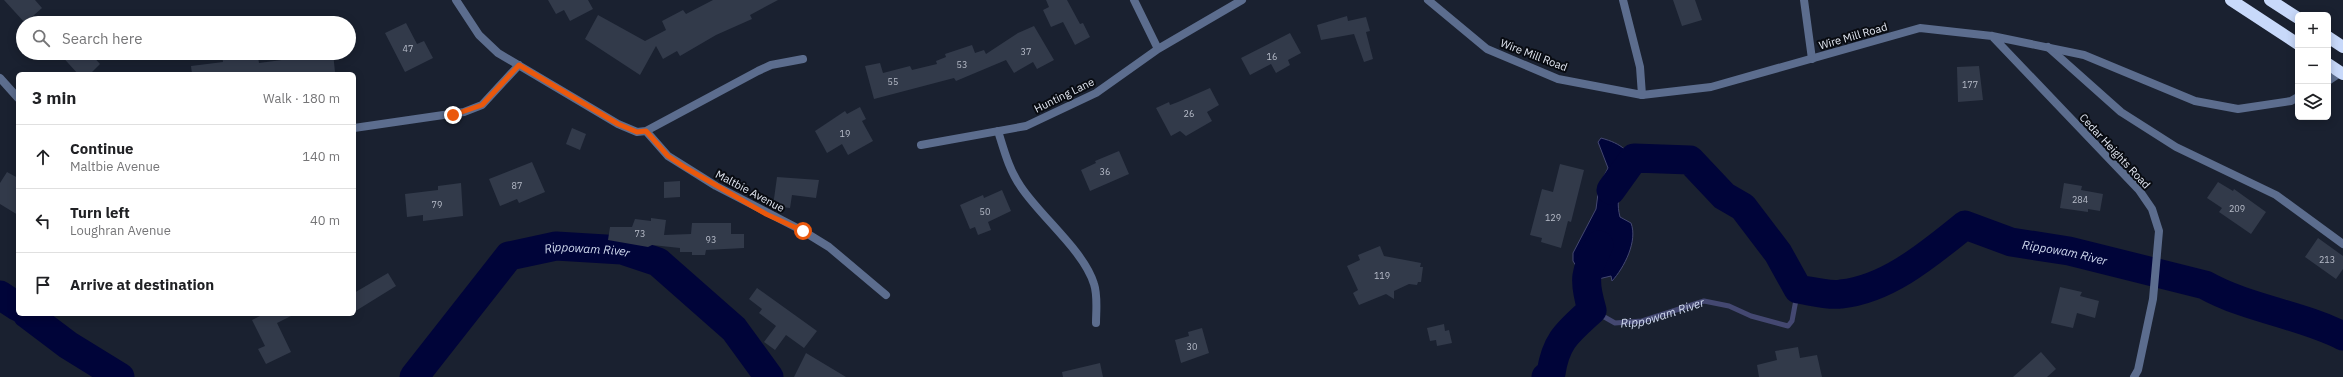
<!DOCTYPE html>
<html lang="en">
<head>
<meta charset="utf-8">
<style>
  :root { --surface:#fff; --page:#f6f6f6; --text:#202124; --muted:#757577; --line:#e0e0e0 }
  body { margin:0; font-family:"IBM Plex Sans",sans-serif; background:var(--page); color:var(--text) }
  .controls { position:absolute; right:12px; top:12px; display:grid; overflow:hidden; border-radius:6px; box-shadow:0 2px 10px #0003 }
  .controls button { width:36px; height:36px; display:grid; place-items:center; padding:0; border:0; border-bottom:1px solid var(--line); background:var(--surface); color:var(--text); font:20px sans-serif }
  .stop { position:absolute; width:12px; height:12px; margin:-9px; border:3px solid #ea580c; border-radius:50%; background:#fff }
  .stop.end { background:#ea580c; border-color:#fff; box-shadow:0 1px 4px #0008 }
  .list { margin:0; padding:0; list-style:none }
  h2 { display:flex; justify-content:space-between; align-items:center; height:52px; margin:0; padding:0 16px; font-size:17px }
  h2 small { font-size:13px; font-weight:400; color:var(--muted) }
  .list li { display:grid; grid-template-columns:26px 1fr auto; gap:12px; align-items:center; box-sizing:border-box; height:64px; padding:0 16px; border-top:1px solid var(--line) }
  .list b { display:block; font-size:15px; white-space:nowrap }
  .list p { margin:0; font-size:13px; white-space:nowrap; color:var(--muted) }
  .list em { font-size:13px; font-style:normal; color:var(--muted) }
  .icon { flex:none; width:22px; height:22px; fill:none; stroke:currentColor; stroke-width:2; stroke-linecap:round; stroke-linejoin:round }
  .map { position:relative; flex:none; width:2343px; height:377px; overflow:hidden }
  .search { position:absolute; background:var(--surface); box-shadow:0 2px 10px #0003; left:16px; top:16px; width:340px; height:44px; display:flex; align-items:center; gap:10px; box-sizing:border-box; padding:0 14px; border-radius:22px; color:var(--muted); font-size:15px }
  .panel { position:absolute; background:var(--surface); box-shadow:0 2px 10px #0003; left:16px; top:72px; width:340px; height:244px; border-radius:6px }
  .map>svg:first-child { display:block }
  .water { fill:#000439; stroke:#444871 }
  .lines { fill:none; stroke-linecap:round; stroke-linejoin:round }
  .stream { stroke:#444871; stroke-width:5 }
  .river { stroke:#000439; stroke-width:29 }
  .building { fill:#323a4a }
  .lane { stroke:#5c6d8e; stroke-width:8 }
  .street { stroke:#5c6d8e; stroke-width:8 }
  .highway { stroke:#c8d9fa; stroke-width:12 }
  .route { stroke:#ea580c; stroke-width:5 }
  .labels { text-anchor:middle; dominant-baseline:central; stroke-width:4; stroke-linejoin:round; paint-order:stroke }
  .number-label { font-size:9px; fill:#b7bcc9 }
  .street-label { font-size:11px; fill:#e3e8f3; stroke:#080b11 }
  .water-label { font-size:12px; font-style:italic; fill:#d0daef; stroke:#080b11 }
</style>
</head>
<body>
<div class="map">
<svg width="2343" height="377" viewBox="0 0 2343 377">
  <rect width="100%" height="100%" fill="#1a2130"/>
  <path class="water" d="M1601,138C1623,144 1628,151 1641,169C1624,184 1614,193 1620,217L1631,223C1638,241 1624,268 1612,281L1611,276L1586,282L1573,261V253L1596,209L1599,186L1608,168L1598,142Z"/>
  <g class="lines">
    <path class="stream" id="s1" d="M1592,310L1615,323L1642,321L1704,301L1729,306L1751,316L1788,326L1792,321L1798,289"/>
    <g class="river">
      <path id="s2" d="M1611,190L1634,158L1690,160L1724,196L1743,207L1778,253L1798,289C1811,291 1828,296 1841,294C1888,289 1929,254 1965,225L2011,242L2069,251L2205,285C2248,309 2299,314 2343,336"/>
      <path d="M0,295L18,307"/>
      <path d="M27,314L68,345L120,377"/>
      <path id="s3" d="M414,377L509,256L556,246L622,250L658,262L734,329L769,377"/>
      <path d="M1546,377L1551,373C1556,340 1568,332 1592,310C1583,279 1585,273 1599,245"/>
    </g>
  </g>
  <path class="building" d="M4,0H35L42,8L25,23Z
    M548,0H588L593,9L570,21L564,10L556,14Z
    M713,0H778L750,15L752,19L716,35L680,56L677,51L663,59L656,46L640,75L585,39L598,15L645,41L666,30L662,21L683,10L686,14Z
    M1046,0H1067L1080,24L1083,23L1090,37L1075,45L1063,22L1051,27L1043,10L1049,7Z
    M1673,0H1695L1702,20L1682,26Z
    M1347,16L1348,21L1366,17L1370,31L1366,32L1373,59L1364,62L1354,34L1321,40L1317,25Z
    M406,23L417,44L424,41L433,58L405,72L385,33Z
    M1034,26L1054,60L1037,69L1033,62L1014,73L1006,60L956,81L954,78L874,99L865,66L880,63L883,73L910,66L912,70L937,64L936,61L946,57L945,54L972,45L975,53L984,50L986,54L1018,33Z
    M1290,33L1301,53L1288,60L1290,65L1276,73L1271,64L1250,75L1241,58Z
    M59,53H90L100,64L90,74H78Z
    M240,53L246,54L247,59L258,57L259,63L297,58V53H333L335,72L192,74L191,66L223,62L222,55Z
    M1979,66L1983,100L1958,102L1957,67Z
    M1210,88L1219,105L1207,112L1212,121L1186,136L1180,131L1171,136L1156,108L1169,102L1170,105L1178,102Z
    M860,107L866,119L862,121L873,141L848,155L842,144L827,153L815,131L845,111L847,114Z
    M572,128L586,134L580,150L566,144Z
    M1119,151L1129,174L1090,191L1081,170L1096,163L1095,161Z
    M532,162L545,192L519,203L517,199L500,206L489,179Z
    M1560,164L1584,170L1571,222L1568,221L1561,248L1541,242L1542,238L1530,235L1542,189L1553,192Z
    M7,172L18,178V215L0,204V183Z
    M777,177L819,180L816,198L792,195L790,208L773,206Z
    M680,181V197L664,198V182Z
    M2218,182L2233,191L2234,189L2266,212L2251,234L2219,212L2222,208L2207,198Z
    M461,183L463,216L423,221V215L407,217L405,194L438,190V186Z
    M2064,183L2082,186L2081,190L2103,194L2100,211L2088,209V212L2060,208Z
    M1002,190L1011,211L988,222L991,230L978,235L975,227L970,229L960,205L983,195L984,198Z
    M651,218L666,220L664,235L691,234L692,223H731V234H744V248L706,250L705,255H692V252H680V248L652,245L648,247L608,240L610,227H632L635,219L651,221Z
    M2318,238L2343,256V269L2336,279L2305,257Z
    M1380,246L1384,256L1421,263L1420,267H1423L1421,282H1418L1417,285L1409,284L1394,291V299L1386,294L1359,305L1353,293L1358,290L1347,266L1360,260L1358,255Z
    M388,273L396,286L354,312V293Z
    M2060,287L2082,292L2080,296L2099,301L2095,318L2077,313L2073,328L2051,323Z
    M757,288L817,331L804,348L786,335L775,350L764,342L776,326L759,313L762,309L749,299Z
    M264,314H295L277,323L291,352L266,364L258,349L265,346L252,320Z
    M1444,324L1445,331L1449,330L1452,343L1437,346L1436,340L1430,341L1427,328Z
    M1202,328L1209,353L1181,363L1175,340L1189,336L1188,332Z
    M1798,347L1800,358L1817,355L1822,377H1759L1757,365L1777,360L1775,351Z
    M2041,352L2056,369L2047,377H2013Z
    M806,353L846,377H794Z
    M1100,363L1103,377H1063L1062,372Z"/>
  <g class="lines">
    <path class="lane" d="M1623,0L1640,67L1642,95
      M1804,0L1812,59
      M2048,47L2121,112L2176,147L2276,195L2343,244
      M998,131C1004,150 1009,170 1021,187C1041,217 1084,251 1094,284C1098,296 1096,311 1096,323"/>
    <path class="street" d="M456,0L479,35L498,53L618,124L637,132L646,131L758,71L771,65L803,59
      M1134,0L1158,49
      M1428,0L1487,49L1558,79L1642,95L1711,87L1920,28L1992,36L2084,55L2195,101L2238,109L2291,101L2298,97
      M1992,36L2139,190L2152,209L2159,231L2153,299L2138,370L2134,377
      M0,78L18,98
      M2328,81L2343,71
      M354,128L464,112L482,105L519,65
      M646,131L668,156L716,186L803,231L829,247L886,295
      M921,145L1026,126L1096,93L1158,49L1242,0"/>
    <path class="highway" d="M2231,0L2298,44
      M2270,0L2298,18
      M2328,37L2343,47
      M2328,64L2343,74"/>
  </g>
  <g class="lines">
    <path class="route" d="M453,115L482,105L519,65L618,124L637,132L646,131L668,156L686,168L766,214L803,231"/>
  </g>
  <g class="labels">
    <g class="number-label">
      <text x="408" y="48">47</text>
      <text x="1026" y="51">37</text>
      <text x="1272" y="56">16</text>
      <text x="962" y="64">53</text>
      <text x="893" y="81">55</text>
      <text x="1970" y="84">177</text>
      <text x="1189" y="113">26</text>
      <text x="845" y="133">19</text>
      <text x="1105" y="171">36</text>
      <text x="517" y="185">87</text>
      <text x="2080" y="199">284</text>
      <text x="437" y="204">79</text>
      <text x="2237" y="208">209</text>
      <text x="985" y="211">50</text>
      <text x="1553" y="217">129</text>
      <text x="640" y="233">73</text>
      <text x="711" y="239">93</text>
      <text x="2327" y="259">213</text>
      <text x="1382" y="275">119</text>
      <text x="1192" y="346">30</text>
    </g>
    <g class="street-label">
      <text transform="translate(1853 36) rotate(-16)">Wire Mill Road</text>
      <text transform="translate(1534 55) rotate(21)">Wire Mill Road</text>
      <text transform="translate(1064 95) rotate(-26)">Hunting Lane</text>
      <text transform="translate(2115 151) rotate(47)">Cedar Heights Road</text>
      <text transform="translate(750 191) rotate(28)">Maltbie Avenue</text>
    </g>
    <g class="water-label">
      <text stroke="none"><textPath href="#s3" startOffset="233">Rippowam River</textPath></text>
      <text stroke="none"><textPath href="#s2" startOffset="557">Rippowam River</textPath></text>
      <text stroke="none"><textPath href="#s1" startOffset="75">Rippowam River</textPath></text>
    </g>
  </g>
</svg>
<div class="controls">
<button>+</button>
<button>−</button>
<button><svg class="icon" aria-label="layers" viewBox="0 0 24 24"><path d="M12 4l9 5-9 5-9-5zM3 14l9 5 9-5"/></svg></button>
</div>
<div class="stop" style="left:803px;top:231px"></div>
<div class="stop end" style="left:453px;top:115px"></div>
<div class="search"><svg class="icon" aria-label="search" viewBox="0 0 24 24"><circle cx="10" cy="10" r="6"/><path d="M15 15l6 6"/></svg>Search here</div>
<section class="panel">
<h2>3 min<small>Walk · 180 m</small></h2>
<ul class="list">
<li><svg class="icon" aria-label="ahead" viewBox="0 0 24 24"><path d="M12 20V5M6 11l6-6 6 6"/></svg><div><b>Continue</b><p>Maltbie Avenue</p></div><em>140 m</em></li>
<li><svg class="icon" aria-label="left" viewBox="0 0 24 24"><path d="M17 20v-9H6M10 6l-5 5 5 5"/></svg><div><b>Turn left</b><p>Loughran Avenue</p></div><em>40 m</em></li>
<li><svg class="icon" aria-label="arrive" viewBox="0 0 24 24"><path d="M6 21V4h12l-3 4 3 4H6"/></svg><div><b>Arrive at destination</b></div></li>
</ul>
</section>
</div>
</body>
</html>
